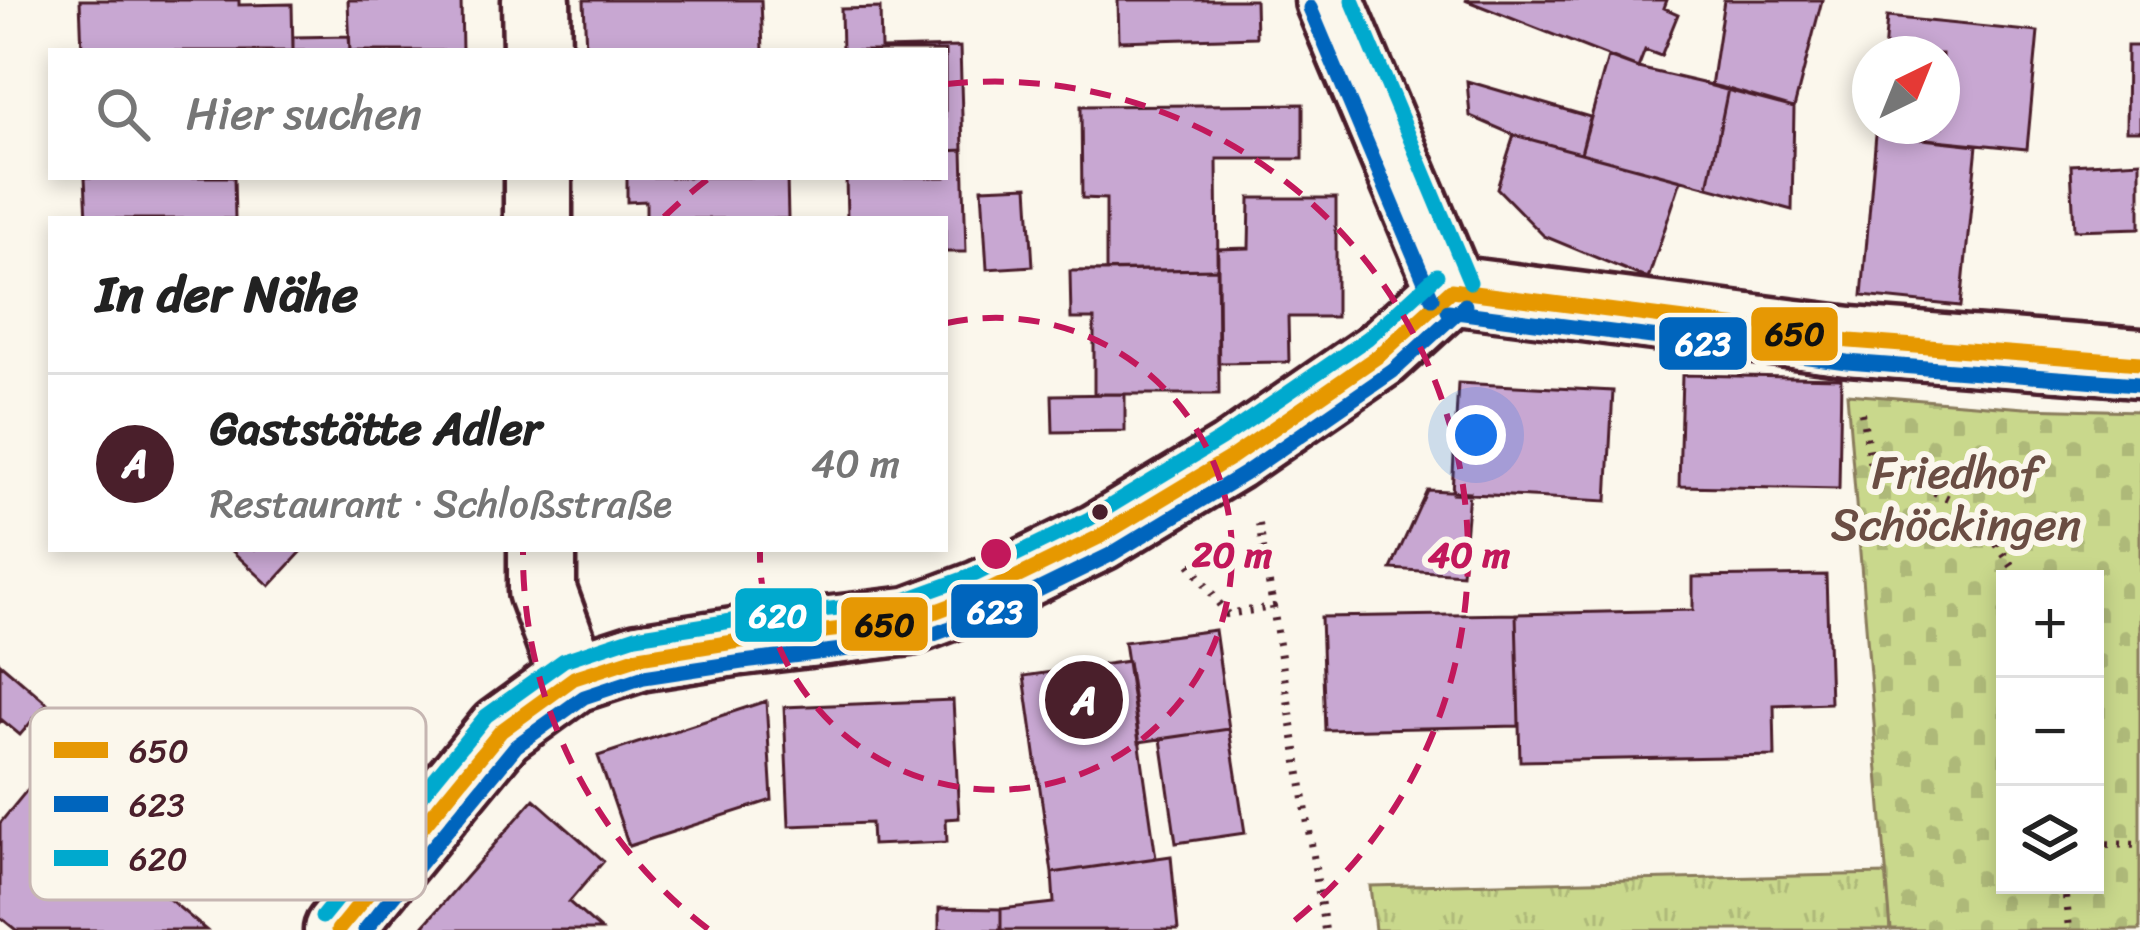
<!DOCTYPE html>
<html lang="de">
<head>
<meta charset="utf-8">
<style>
  :root { --surface:#fff; --page:#f6f6f6; --text:#222; --muted:#767676; --line:#e0e0e0; --accent:#4a1f2b }
  body { margin:0; font-family:Sriracha,sans-serif; background:var(--page); color:var(--text) }
  .controls { position:absolute; right:36px; bottom:36px; display:grid; overflow:hidden; border-radius:0px; box-shadow:0 6px 18px #0003 }
  .controls button { width:108px; height:108px; display:grid; place-items:center; padding:0; border:0; border-bottom:3px solid var(--line); background:var(--surface); color:var(--text); font:60px sans-serif }
  .compass { position:absolute; left:1852px; top:36px; width:108px; height:108px; border-radius:50%; background:var(--surface); box-shadow:0 6px 18px #0003; rotate:43deg }
  .you { position:absolute; left:1476px; top:435px; width:42px; height:42px; margin:-30px; border:9px solid #fff; border-radius:50%; background:#1a73e8; box-shadow:0 0 0 18px #1a73e833 }
  .badge { display:grid; place-items:center; width:78px; height:78px; border-radius:50%; background:var(--accent); color:#fff; font-size:39px; font-weight:700 }
  .pin { position:absolute; translate:-50% -50%; border:6px solid #fff; box-shadow:0 3px 12px #0006 }
  .list { margin:0; padding:0; list-style:none }
  h2 { display:flex; justify-content:space-between; align-items:center; height:156px; margin:0; padding:0 48px; font-size:51px }
  h2 small { font-size:39px; font-weight:400; color:var(--muted) }
  .list li { display:grid; grid-template-columns:78px 1fr auto; gap:36px; align-items:center; box-sizing:border-box; height:180px; padding:0 48px; border-top:3px solid var(--line) }
  .list b { display:block; font-size:45px; white-space:nowrap }
  .list p { margin:0; font-size:39px; white-space:nowrap; color:var(--muted) }
  .list em { font-size:39px; font-style:normal; color:var(--muted) }
  .icon { flex:none; width:66px; height:66px; fill:none; stroke:currentColor; stroke-width:2; stroke-linecap:round; stroke-linejoin:round }
  .map { position:relative; flex:none; width:2140px; height:930px; overflow:hidden }
  .search { position:absolute; background:var(--surface); box-shadow:0 6px 18px #0003; left:48px; top:48px; width:900px; height:132px; display:flex; align-items:center; gap:30px; box-sizing:border-box; padding:0 42px; border-radius:0px; color:var(--muted); font-size:45px }
  .panel { position:absolute; background:var(--surface); box-shadow:0 6px 18px #0003; left:48px; top:216px; width:900px; height:336px; border-radius:0px }
  .map>svg:first-child { display:block }
  .grass { fill:url(#grass-tufts); stroke:#8a7c5c; stroke-width:3 }
  .cemetery { fill:url(#cemetery-stones); stroke:#8a7c5c; stroke-width:3; fill-rule:evenodd }
  .building { fill:#c8a7d2; stroke:#4a1f2b; stroke-width:3 }
  .lines { fill:none; stroke-linecap:round; stroke-linejoin:round }
  .minor-casing { stroke:#4a1f2b; stroke-width:75 }
  .path { stroke:#4a1f2b; stroke-width:8; stroke-dasharray:3 9; stroke-linecap:butt }
  .minor { stroke:#fbf7ec; stroke-width:66 }
  .bus-1-casing { stroke:#fbf7ec; stroke-width:24 }
  .bus-2-casing { stroke:#fbf7ec; stroke-width:24 }
  .bus-3-casing { stroke:#fbf7ec; stroke-width:24 }
  .bus-1 { stroke:#e69804; stroke-width:15 }
  .bus-2 { stroke:#0065bd; stroke-width:15 }
  .bus-3 { stroke:#00a9ce; stroke-width:15 }
  .ring { fill:none; stroke:#c2185b; stroke-width:6; stroke-dasharray:21 15 }
  .bus-dot { fill:#4a1f2b; stroke:#fbf7ec; stroke-width:4.5 }
  .labels { text-anchor:middle; dominant-baseline:central; stroke-width:12; stroke-linejoin:round; paint-order:stroke }
  .park-label { font-size:45px; fill:#6a4d43; stroke:#fbf7ec }
  .key { fill:#fbf7ec; stroke:#c6b6b2; stroke-width:3 }
  .key-label { font-size:33px; fill:#4a1f2b }
  .centre { fill:#c2185b; stroke:#fbf7ec; stroke-width:6 }
  .ring-label { font-size:36px; text-anchor:middle; font-weight:bold; fill:#c2185b; stroke:#fbf7ec; stroke-width:12; stroke-linejoin:round; paint-order:stroke }
  .line-badge { stroke:#fbf7ec; stroke-width:4.5 }
  .badge-label { font-size:33px; text-anchor:middle; font-weight:bold; fill:#fff }
  .pale-badge-label { font-size:33px; text-anchor:middle; font-weight:bold; fill:#111 }
</style>
</head>
<body>
<div class="map">
<svg width="2140" height="930" viewBox="0 0 2140 930">
  <defs>
    <pattern id="grass-tufts" width="24" height="20" patternUnits="userSpaceOnUse" patternTransform="scale(3)"><rect width="24" height="20" fill="#c9d88c"/><path d="M3 7l-1-3M5 7V3M7 7l1-3M15 17l-1-3M17 17v-4M19 17l1-3" fill="none" stroke="#aeb979"/></pattern>
    <pattern id="cemetery-stones" width="16" height="16" patternUnits="userSpaceOnUse" patternTransform="scale(3)"><rect width="16" height="16" fill="#c9d88c"/><path d="M2 7V4a2 2 0 0 1 4 0v3zM10 15v-3a2 2 0 0 1 4 0v3z" fill="#aeb979"/></pattern>
  </defs>
  <rect width="100%" height="100%" fill="#fbf7ec"/>
  <filter id="ink" filterUnits="userSpaceOnUse"><feTurbulence type="fractalNoise" baseFrequency=".00833" numOctaves="2"/><feDisplacementMap in="SourceGraphic" scale="24" xChannelSelector="R" yChannelSelector="G"/><feConvolveMatrix kernelMatrix="1 2 1 2 8 2 1 2 1" color-interpolation-filters="sRGB"/></filter>
  <g filter="url(#ink)">
    <path class="grass" d="M1887,874L1891,930H1375L1370,886Z"/>
    <path class="cemetery" d="M1847,394L2024,408L2140,411V930H1891ZM2005,579H2095V885H2005Z"/>
    <path class="building" d="M80,0H239V5L292,4L293,51H82Z
      M348,0H461L462,51H350Z
      M584,0H761L763,51H586Z
      M1118,0H1255L1256,37L1119,41Z
      M1465,0H1667L1664,8L1678,14L1661,56L1645,50L1638,68Z
      M1724,0H1822L1794,108L1711,86Z
      M880,8L881,49L960,47L963,150L945,151V51H842L841,9Z
      M1887,17L2038,32L2027,149L1876,134L1877,126H1942V54H1884Z
      M349,36L350,51H293V37Z
      M2127,46H2140V131H2126Z
      M1608,57L1638,68L1728,89L1708,187L1581,153Z
      M1467,81L1590,117L1581,153L1514,135L1470,116Z
      M1728,89L1794,108L1792,210L1708,187Z
      M1303,104V159H1217L1218,269L1106,271V199L1082,198L1081,106Z
      M1876,134L1977,145L1961,306L1862,296Z
      M1514,135L1681,180L1648,279L1544,236L1497,188Z
      M963,150L966,252H945V219H847L846,177H945V151Z
      M2140,161V228L2074,230L2071,165Z
      M85,177H234L235,219H87Z
      M627,177H787L788,219H646V201L627,202Z
      M1028,186L1033,266L987,269L982,188Z
      M1250,198H1336V317H1288L1289,362L1218,363L1217,249L1249,248Z
      M1218,269L1219,394H1094V319H1071L1070,271Z
      M1682,375L1841,378L1839,489L1679,486Z
      M1458,383L1613,391L1607,501L1452,493Z
      M1125,394V431L1053,432L1052,395Z
      M1427,490L1469,492L1462,574L1391,569Z
      M230,549H304L270,586Z
      M1826,575L1830,703L1774,705L1775,756L1520,761L1516,614L1693,610V577Z
      M1516,614L1519,726L1325,730L1321,617Z
      M1215,630L1229,729L1139,742L1124,642Z
      M1128,661L1156,858L1052,873L1024,676Z
      M0,663L47,703L20,735L2,720L0,722Z
      M953,700L959,818L946,819L947,842L872,845L871,823L789,826L784,707Z
      M766,701L772,800L629,846L598,756Z
      M1229,729L1245,833L1176,843L1161,739Z
      M32,784L206,930H16L0,917V823Z
      M534,799L604,861L569,902L601,930H430L424,925Z
      M1171,856L1178,930H1001V909L1054,903L1052,873Z
      M939,908L1001,909V930H939Z"/>
    <g class="lines">
      <g class="minor-casing">
        <path id="minor" d="M536,0L537,51
          M1329,0L1451,290
          M538,177V219
          M1451,290L1850,341L2140,363
          M542,549V591L574,678
          M338,930L501,731L574,678L639,657L740,641L910,621L982,594L1099,537L1232,457L1381,354L1451,290"/>
      </g>
      <path class="path" d="M1862,413L1870,461L1974,511L2021,579
        M1259,524L1273,607
        M1190,564L1227,614L1273,607L1325,930
        M2095,844L2140,845
        M2065,885L2069,930"/>
      <use href="#minor" class="minor"/>
      <g class="bus-1-casing">
        <path id="bus-1" d="M1451,290L1850,341L2140,363
          M338,930L501,731L574,678L639,657L740,641L910,621L982,594L1099,537L1232,457L1381,354L1451,290"/>
      </g>
      <g class="bus-2-casing">
        <path id="bus-2" d="M1310,8L1432,298
          M1448,311L1847,362L2138,384
          M365,930L516,746L584,697L644,677L743,662L915,641L991,613L1110,555L1244,474L1393,371L1465,305"/>
      </g>
      <g class="bus-3-casing">
        <path id="bus-3" d="M1352,0L1470,282
          M322,917L486,716L564,660L636,636L738,620L905,600L974,575L1089,519L1221,439L1368,338L1437,275"/>
      </g>
      <use href="#bus-1" class="bus-1"/>
      <use href="#bus-2" class="bus-2"/>
      <use href="#bus-3" class="bus-3"/>
    </g>
  </g>
  <g class="ring">
    <path d="M947 323A236 236 0 1 1 760 550"/>
    <path d="M708 929A473 473 0 0 1 523 550M664 217A473 473 0 0 1 708 179M947 84A473 473 0 0 1 1284 929"/>
  </g>
  <circle class="bus-dot" cx="1100" cy="512" r="10"/>
  <g class="labels">
    <g class="park-label">
      <text x="1956" y="473">Friedhof<tspan x="1956" dy="52">Schöckingen</tspan></text>
    </g>
  </g>
  <rect x="30" y="708" width="396" height="192" rx="18" class="key"/>
  <rect x="54" y="742" width="54" height="16" fill="#e69804"/>
  <rect x="54" y="796" width="54" height="16" fill="#0065bd"/>
  <rect x="54" y="850" width="54" height="16" fill="#00a9ce"/>
  <g class="key-label">
    <text x="129" y="762">650</text>
    <text x="129" y="816">623</text>
    <text x="129" y="870">620</text>
  </g>
  <circle cx="996" cy="554" r="18" class="centre"/>
  <g class="ring-label">
    <text x="1232" y="567">20 m</text>
    <text x="1469" y="567">40 m</text>
  </g>
  <g class="line-badge">
    <rect x="1749" y="305" width="91" height="58" rx="12" fill="#e69804"/>
    <rect x="1657" y="315" width="92" height="57" rx="12" fill="#0065bd"/>
    <rect x="949" y="582" width="91" height="58" rx="12" fill="#0065bd"/>
    <rect x="733" y="586" width="91" height="58" rx="12" fill="#00a9ce"/>
    <rect x="839" y="595" width="91" height="58" rx="12" fill="#e69804"/>
  </g>
  <g class="badge-label">
    <text x="1703" y="355">623</text>
    <text x="995" y="623">623</text>
    <text x="778" y="627">620</text>
  </g>
  <g class="pale-badge-label">
    <text x="1795" y="345">650</text>
    <text x="885" y="636">650</text>
  </g>
</svg>
<div class="controls">
<button>+</button>
<button>−</button>
<button><svg class="icon" aria-label="layers" viewBox="0 0 24 24"><path d="M12 4l9 5-9 5-9-5zM3 14l9 5 9-5"/></svg></button>
</div>
<svg class="compass" viewBox="-18 -18 36 36"><path d="M0-13l5 13h-10z" fill="#e53935"/><path d="M0 13l5-13h-10z" fill="#767676"/></svg>
<div class="you"></div>
<div class="pin badge" style="left:1084px;top:700px">A</div>
<div class="search"><svg class="icon" aria-label="search" viewBox="0 0 24 24"><circle cx="10" cy="10" r="6"/><path d="M15 15l6 6"/></svg>Hier suchen</div>
<section class="panel">
<h2>In der Nähe<small></small></h2>
<ul class="list">
<li><span class="badge">A</span><div><b>Gaststätte Adler</b><p>Restaurant · Schloßstraße</p></div><em>40 m</em></li>
</ul>
</section>
</div>
</body>
</html>
